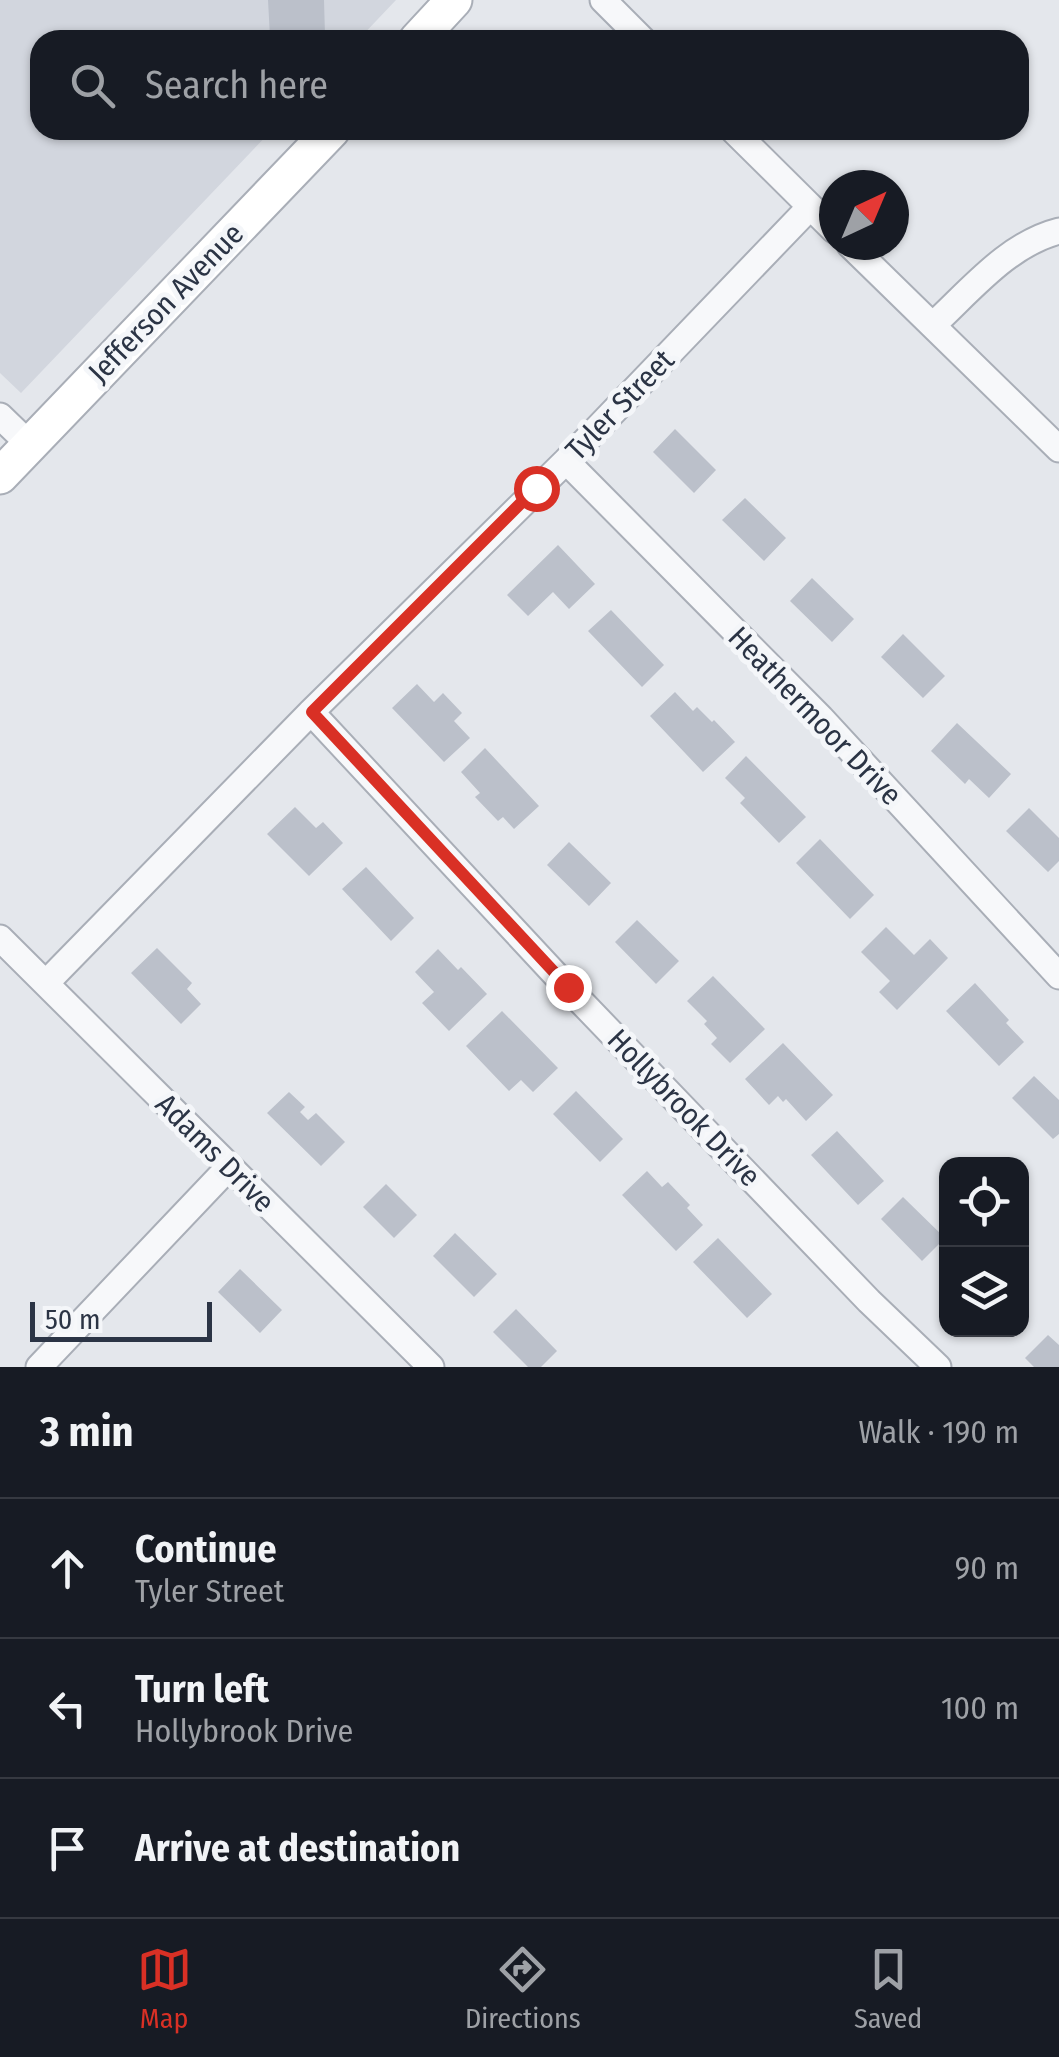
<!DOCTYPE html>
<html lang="en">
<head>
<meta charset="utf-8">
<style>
  :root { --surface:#171b24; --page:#20242c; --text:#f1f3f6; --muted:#9ea1a6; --line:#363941; --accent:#d93025 }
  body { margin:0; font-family:"Fira Sans Condensed",sans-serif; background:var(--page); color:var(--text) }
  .controls { position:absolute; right:30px; bottom:30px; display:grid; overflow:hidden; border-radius:20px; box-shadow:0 2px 8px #0004 }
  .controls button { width:90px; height:90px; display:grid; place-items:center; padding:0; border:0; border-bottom:2px solid var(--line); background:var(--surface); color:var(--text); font:50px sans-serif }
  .compass { position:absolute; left:819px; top:170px; width:90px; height:90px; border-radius:50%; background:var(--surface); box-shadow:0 2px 8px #0004; rotate:44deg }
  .scale { position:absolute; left:30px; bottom:25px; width:182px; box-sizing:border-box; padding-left:10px; border:5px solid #2b3445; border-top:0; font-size:28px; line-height:35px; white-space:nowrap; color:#2b3445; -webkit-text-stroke:8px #f4f6f9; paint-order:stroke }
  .stop { position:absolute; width:30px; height:30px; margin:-22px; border:8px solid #d93025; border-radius:50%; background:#fff }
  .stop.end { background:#d93025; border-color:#fff; box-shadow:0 2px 10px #0008 }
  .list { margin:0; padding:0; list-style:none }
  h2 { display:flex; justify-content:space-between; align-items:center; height:130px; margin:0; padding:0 40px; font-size:42px }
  h2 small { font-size:32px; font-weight:400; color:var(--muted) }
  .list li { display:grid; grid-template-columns:65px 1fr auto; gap:30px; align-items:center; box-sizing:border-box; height:140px; padding:0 40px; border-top:2px solid var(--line) }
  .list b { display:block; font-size:38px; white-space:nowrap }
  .list p { margin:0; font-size:32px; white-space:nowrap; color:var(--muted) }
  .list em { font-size:32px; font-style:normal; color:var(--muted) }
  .icon { flex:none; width:55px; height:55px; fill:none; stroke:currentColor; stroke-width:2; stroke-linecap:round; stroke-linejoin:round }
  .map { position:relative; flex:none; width:1059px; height:1367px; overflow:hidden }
  .search { position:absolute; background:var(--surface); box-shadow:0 2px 8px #0004; left:30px; right:30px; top:30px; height:110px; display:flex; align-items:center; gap:25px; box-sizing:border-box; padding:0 35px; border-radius:30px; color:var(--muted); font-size:38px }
  .sheet { height:550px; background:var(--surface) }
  nav { display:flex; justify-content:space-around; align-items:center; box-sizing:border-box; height:140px; border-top:2px solid var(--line); background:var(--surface); font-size:28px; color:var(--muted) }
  nav a { display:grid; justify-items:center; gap:5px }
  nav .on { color:var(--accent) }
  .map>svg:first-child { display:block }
  .built { fill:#d2d6de }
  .building { fill:#bbc0ca }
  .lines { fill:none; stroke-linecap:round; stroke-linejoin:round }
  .street-casing { stroke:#a9aeb7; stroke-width:29 }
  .secondary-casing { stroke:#a9aeb7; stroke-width:39 }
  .street { stroke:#f7f8fa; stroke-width:25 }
  .secondary { stroke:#fff; stroke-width:35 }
  .route { stroke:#d93025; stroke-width:12 }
  .labels { text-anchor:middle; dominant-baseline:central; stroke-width:10; stroke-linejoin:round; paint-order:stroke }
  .street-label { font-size:30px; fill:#2b3445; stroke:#f4f6f9 }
</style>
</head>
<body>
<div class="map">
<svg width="1059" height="1367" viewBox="0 0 1059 1367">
  <rect width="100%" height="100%" fill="#e4e7ec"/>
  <path class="built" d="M0,0H396L358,40H40V130H272L21,393L0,373Z"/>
  <path class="building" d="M268,0H324L325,35L270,37Z
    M675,429L716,470L694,493L653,452Z
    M745,498L786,538L764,561L722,520Z
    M558,545L595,584L569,609L553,592L528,616L507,595Z
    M812,578L854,619L832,642L790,601Z
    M611,610L664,665L642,687L588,631Z
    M903,634L945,676L923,698L881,657Z
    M417,684L434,702L443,693L462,713L454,721L470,738L444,762L392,708Z
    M675,692L693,711L697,707L712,722L714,720L735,742L703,772L650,716Z
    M957,723L1011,774L989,798L969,779L965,784L931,751Z
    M485,748L539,806L514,829L503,817L498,821L475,797L480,793L461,772Z
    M746,756L806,817L779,843L740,803L745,798L725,778Z
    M295,807L316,828L323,822L343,843L309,876L267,834Z
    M1029,808L1059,838V861L1048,872L1006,831Z
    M820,839L874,895L850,919L796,863Z
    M569,842L611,883L589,906L547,865Z
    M366,867L414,918L391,941L342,889Z
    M637,920L679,961L656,984L615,942Z
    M886,927L914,955L930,939L948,958L897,1010L879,992L890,981L861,952Z
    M157,948L192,983L187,989L201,1004L181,1024L131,973Z
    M438,949L458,970L461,967L487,994L449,1031L422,1003L434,992L415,972Z
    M713,976L765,1029L730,1063L711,1044L717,1038L704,1024L707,1021L687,1001Z
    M975,983L1009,1020L1006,1023L1024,1042L999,1066L946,1011Z
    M502,1011L558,1068L533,1092L521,1080L509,1091L466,1046Z
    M783,1043L833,1095L806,1121L786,1099L783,1102L778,1096L769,1105L745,1079Z
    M1034,1076L1059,1100V1134L1053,1139L1012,1098Z
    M576,1091L623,1139L600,1162L553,1114Z
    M289,1092L305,1107L300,1112L308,1120L316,1113L345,1142L321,1166L267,1113Z
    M837,1131L884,1181L858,1205L811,1155Z
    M647,1171L662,1187L668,1182L690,1205L687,1208L703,1225L676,1251L622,1195Z
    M386,1184L417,1215L394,1238L363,1207Z
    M903,1197L945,1238L922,1261L881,1219Z
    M455,1233L497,1274L474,1297L433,1256Z
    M718,1238L772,1294L747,1318L693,1262Z
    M240,1269L282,1310L260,1333L218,1292Z
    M516,1309L557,1351L541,1367H528L493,1332Z
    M1048,1335L1059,1345V1367H1034L1025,1358Z"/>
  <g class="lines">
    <g class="street-casing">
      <path id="street" d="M603,0L643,40
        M733,130L834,230
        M850,245L1059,449
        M933,325C971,290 1008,244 1059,231
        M0,416L30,445
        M566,461L821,718L1059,976
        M311,712L567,987L869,1301L938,1367
        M0,938L431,1367
        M46,983L311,712L566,461L810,207
        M39,1367L229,1167"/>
    </g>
    <g class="secondary-casing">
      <path id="secondary" d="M417,40L454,0
        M0,476L332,130"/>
    </g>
    <use href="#street" class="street"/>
    <use href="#secondary" class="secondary"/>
  </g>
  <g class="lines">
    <path class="route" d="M536,488L312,712L568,987"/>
  </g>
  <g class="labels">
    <g class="street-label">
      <text transform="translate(166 303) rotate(-46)">Jefferson Avenue</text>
      <text transform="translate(620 405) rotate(-46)">Tyler Street</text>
      <text transform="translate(815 716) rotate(46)">Heathermoor Drive</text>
      <text transform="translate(684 1108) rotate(46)">Hollybrook Drive</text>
      <text transform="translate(215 1153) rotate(45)">Adams Drive</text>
    </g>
  </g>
</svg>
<div class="controls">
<button><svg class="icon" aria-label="locate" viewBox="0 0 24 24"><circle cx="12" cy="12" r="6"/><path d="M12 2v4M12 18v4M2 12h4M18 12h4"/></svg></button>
<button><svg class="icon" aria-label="layers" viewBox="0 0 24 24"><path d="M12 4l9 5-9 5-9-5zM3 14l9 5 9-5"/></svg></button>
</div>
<svg class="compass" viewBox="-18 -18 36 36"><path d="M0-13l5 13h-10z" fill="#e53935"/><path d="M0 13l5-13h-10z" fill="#9ea1a6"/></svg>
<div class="scale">50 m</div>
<div class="stop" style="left:536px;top:488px"></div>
<div class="stop end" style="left:568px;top:987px"></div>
<div class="search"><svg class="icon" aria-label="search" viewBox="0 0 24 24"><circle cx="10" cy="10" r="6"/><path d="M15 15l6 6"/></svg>Search here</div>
</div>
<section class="sheet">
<h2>3 min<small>Walk · 190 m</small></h2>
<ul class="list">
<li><svg class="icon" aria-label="ahead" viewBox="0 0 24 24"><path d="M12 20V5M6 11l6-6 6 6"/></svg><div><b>Continue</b><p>Tyler Street</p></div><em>90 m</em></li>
<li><svg class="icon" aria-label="left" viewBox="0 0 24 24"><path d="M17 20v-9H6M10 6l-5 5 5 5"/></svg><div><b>Turn left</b><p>Hollybrook Drive</p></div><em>100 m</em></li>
<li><svg class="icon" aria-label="arrive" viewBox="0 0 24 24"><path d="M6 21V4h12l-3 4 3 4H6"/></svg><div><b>Arrive at destination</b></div></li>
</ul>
</section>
<nav>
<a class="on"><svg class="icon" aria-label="map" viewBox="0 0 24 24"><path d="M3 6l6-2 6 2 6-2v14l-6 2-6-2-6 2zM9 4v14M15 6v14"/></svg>Map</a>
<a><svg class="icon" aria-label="directions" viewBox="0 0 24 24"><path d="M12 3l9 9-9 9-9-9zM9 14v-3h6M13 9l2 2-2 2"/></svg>Directions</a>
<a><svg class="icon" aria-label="saved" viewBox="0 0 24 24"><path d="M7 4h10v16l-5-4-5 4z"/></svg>Saved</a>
</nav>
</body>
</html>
